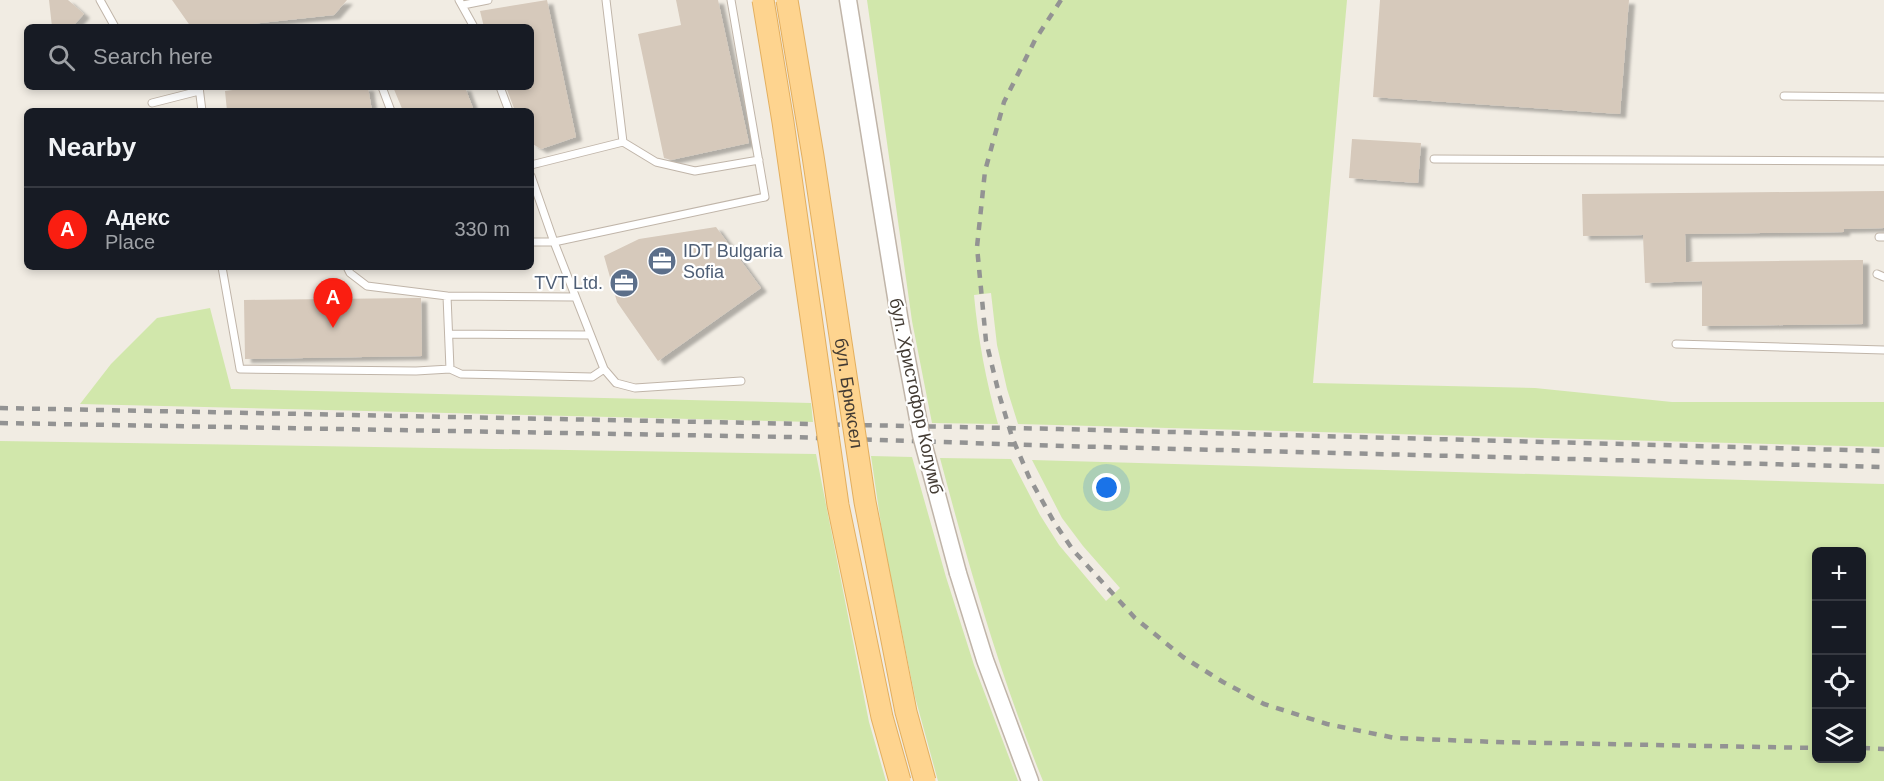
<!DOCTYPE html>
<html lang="en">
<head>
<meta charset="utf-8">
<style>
  :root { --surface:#171b24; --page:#242831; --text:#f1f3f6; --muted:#9ea1a6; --line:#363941; --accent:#fa1e11 }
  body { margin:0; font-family:Helvetica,sans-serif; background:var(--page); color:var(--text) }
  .controls { position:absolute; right:18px; bottom:18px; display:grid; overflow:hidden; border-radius:9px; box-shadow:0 3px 9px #0003 }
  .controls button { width:54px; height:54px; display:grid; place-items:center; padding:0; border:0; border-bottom:2px solid var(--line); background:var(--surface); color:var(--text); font:30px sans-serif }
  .you { position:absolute; left:1107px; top:488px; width:21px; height:21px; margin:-15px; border:4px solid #fff; border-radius:50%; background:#1a73e8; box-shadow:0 0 0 9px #1a73e833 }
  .badge { display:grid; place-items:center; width:39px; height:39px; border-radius:50%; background:var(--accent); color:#fff; font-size:20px; font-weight:700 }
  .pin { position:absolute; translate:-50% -50px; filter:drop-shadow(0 2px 3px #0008) }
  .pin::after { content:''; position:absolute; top:32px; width:21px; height:18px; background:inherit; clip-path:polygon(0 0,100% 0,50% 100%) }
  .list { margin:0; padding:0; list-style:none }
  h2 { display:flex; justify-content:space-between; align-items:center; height:78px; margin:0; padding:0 24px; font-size:26px }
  h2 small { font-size:20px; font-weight:400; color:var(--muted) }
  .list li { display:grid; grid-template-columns:39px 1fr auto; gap:18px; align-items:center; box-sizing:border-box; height:84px; padding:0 24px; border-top:2px solid var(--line) }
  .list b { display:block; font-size:22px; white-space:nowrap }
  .list p { margin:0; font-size:20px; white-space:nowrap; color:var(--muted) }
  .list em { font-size:20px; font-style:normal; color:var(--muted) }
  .icon { flex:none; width:33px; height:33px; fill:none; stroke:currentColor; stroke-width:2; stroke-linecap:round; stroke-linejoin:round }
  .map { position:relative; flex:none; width:1884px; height:781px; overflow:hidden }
  .search { position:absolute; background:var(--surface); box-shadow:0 3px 9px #0003; left:24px; top:24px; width:510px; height:66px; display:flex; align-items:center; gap:15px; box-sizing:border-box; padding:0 21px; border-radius:9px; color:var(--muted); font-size:22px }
  .panel { position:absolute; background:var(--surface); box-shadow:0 3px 9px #0003; left:24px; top:108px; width:510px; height:162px; border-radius:9px }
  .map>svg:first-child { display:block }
  .green { fill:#d1e7ab; fill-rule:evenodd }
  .building { fill:#d6c9bb; filter:url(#shadow) }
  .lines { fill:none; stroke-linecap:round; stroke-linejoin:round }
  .service-casing { stroke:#c0b5a9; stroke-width:9 }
  .tertiary-casing { stroke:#c0b5a9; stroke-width:19 }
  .service { stroke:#fff; stroke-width:7 }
  .tertiary { stroke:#fff; stroke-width:16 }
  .rail { stroke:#939393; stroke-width:4.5; stroke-dasharray:8 8; stroke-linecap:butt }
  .tertiary-bridge-casing { stroke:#c0b5a9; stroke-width:19; stroke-linecap:butt }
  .primary-bridge-casing { stroke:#e3af5f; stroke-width:23; stroke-linecap:butt }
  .tertiary-bridge { stroke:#fff; stroke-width:16 }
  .primary-bridge { stroke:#fed48f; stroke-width:21 }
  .labels { text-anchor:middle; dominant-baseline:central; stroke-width:4.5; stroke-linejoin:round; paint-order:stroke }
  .service-label { font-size:18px; fill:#4e5e75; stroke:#fff; text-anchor:start }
  .street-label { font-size:18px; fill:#433b33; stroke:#fff }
</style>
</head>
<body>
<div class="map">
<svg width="1884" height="781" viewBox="0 0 1884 781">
  <defs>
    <filter id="shadow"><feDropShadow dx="6" dy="4" stdDeviation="1.5" flood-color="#0004"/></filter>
  </defs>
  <rect width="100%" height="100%" fill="#f1ece3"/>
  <path class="green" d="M867,0H1347L1313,383L1535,388L1672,402H1884V447L1018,424L1007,389L997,345L991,293L974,295C978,339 986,381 998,424L932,423L912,321Z
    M210,308L231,389L811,403L813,422L80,404L111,364L157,318Z
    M0,441L816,454L869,722L886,781H0Z
    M871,456L912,457L946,577L974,665L1018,781H938L915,697L883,538Z
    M940,458L1011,459L1040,515L1059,545L1106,601L1120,588L1083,546L1062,518L1032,460L1884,484V781H1043C1000,676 969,567 940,458ZM1816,552H1862V758H1816Z"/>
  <path class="building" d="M49,0H68L84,14L72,27H52Z
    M172,0H347L334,15L223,27H191Z
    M547,0L576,137L541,149L531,143V111H515L506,87H531V27H484L480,11Z
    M676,0H718L749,143L671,160L664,158L638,34L681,25Z
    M1380,0H1629L1620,114L1373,97Z
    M256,87H368L372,111H227L225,91Z
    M393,87H465L474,111H403Z
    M1352,139L1421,143L1418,183L1349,178Z
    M1884,191V228L1844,229V232L1685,234L1686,262L1863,260V324L1702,326V281L1645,283L1643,235L1583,236L1582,194Z
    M716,227L761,288L658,361L617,302L604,256L639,239Z
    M414,298H421L422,356L245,359L244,300Z"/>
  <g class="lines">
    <g class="service-casing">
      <path id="service" d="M100,0L115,27
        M459,0L474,27
        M606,0L623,142
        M463,5L488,0
        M199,87L202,111
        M382,87L391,111
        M500,87L509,111
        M1784,96L1884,97
        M152,103L199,91
        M1434,159L1884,161
        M531,165L623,142L656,162L695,171L759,160
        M531,176L554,242L604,369L616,383L635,388L741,381
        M1879,237H1884
        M531,242H554L765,197L731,0
        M222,267L240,369L416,371L450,369L461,374L592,377L604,369
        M347,267L350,273L367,286L447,296
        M1877,274L1884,277
        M449,334L590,335
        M1676,344L1884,350
        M450,369L447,296L575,297"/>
    </g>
    <g class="tertiary-casing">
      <path id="tertiary" d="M848,0L900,322
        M958,573L985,660L1030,781"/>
    </g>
    <use href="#service" class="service"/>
    <use href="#tertiary" class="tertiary"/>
    <path class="rail" d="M1061,0L1035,40L1004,102L985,171L977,247L986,341L999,394L1012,437L1029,477L1054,522L1073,550L1135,618L1183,657L1223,682L1264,704L1327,724L1395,738L1497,742L1816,748
      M0,408L1059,429L1884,451
      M0,423L789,437L1063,446L1884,467
      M1862,748L1884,749"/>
    <g class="tertiary-bridge-casing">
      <path id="tertiary-bridge" d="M900,322L921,435L958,573"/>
    </g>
    <g class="primary-bridge-casing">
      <g id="primary-bridge">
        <path d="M763,0L783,122L838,505L882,717L900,781"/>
        <path id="s1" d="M787,0L813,156L865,502L906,712L925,781"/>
      </g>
    </g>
    <use href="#tertiary-bridge" class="tertiary-bridge"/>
    <use href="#primary-bridge" class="primary-bridge"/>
  </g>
  <defs>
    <g id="office-disc" transform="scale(1.5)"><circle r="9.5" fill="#5c6f8a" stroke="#fff"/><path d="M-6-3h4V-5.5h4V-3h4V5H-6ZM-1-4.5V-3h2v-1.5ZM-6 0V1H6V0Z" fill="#fff"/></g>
  </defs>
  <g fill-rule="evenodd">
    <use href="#office-disc" x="662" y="261"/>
    <use href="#office-disc" x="624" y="283"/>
  </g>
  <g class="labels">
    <g class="service-label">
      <text x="683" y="251">IDT Bulgaria<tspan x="683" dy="21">Sofia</tspan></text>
      <text x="603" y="283" text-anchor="end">TVT Ltd.</text>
    </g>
    <g class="street-label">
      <text stroke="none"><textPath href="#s1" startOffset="398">бул. Брюксел</textPath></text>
      <text transform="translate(916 396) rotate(78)">бул. Христофор Колумб</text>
    </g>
  </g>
</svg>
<div class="controls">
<button>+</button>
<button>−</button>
<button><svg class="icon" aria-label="locate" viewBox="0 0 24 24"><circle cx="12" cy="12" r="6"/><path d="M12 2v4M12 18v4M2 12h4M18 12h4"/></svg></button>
<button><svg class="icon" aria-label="layers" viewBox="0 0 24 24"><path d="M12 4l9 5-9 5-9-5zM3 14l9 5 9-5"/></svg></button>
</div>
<div class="you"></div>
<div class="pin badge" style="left:333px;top:328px">A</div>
<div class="search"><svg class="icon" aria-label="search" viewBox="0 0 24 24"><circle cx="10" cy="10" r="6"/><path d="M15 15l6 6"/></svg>Search here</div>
<section class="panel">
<h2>Nearby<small></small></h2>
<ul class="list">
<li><span class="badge">A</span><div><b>Адекс</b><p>Place</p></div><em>330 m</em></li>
</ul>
</section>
</div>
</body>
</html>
